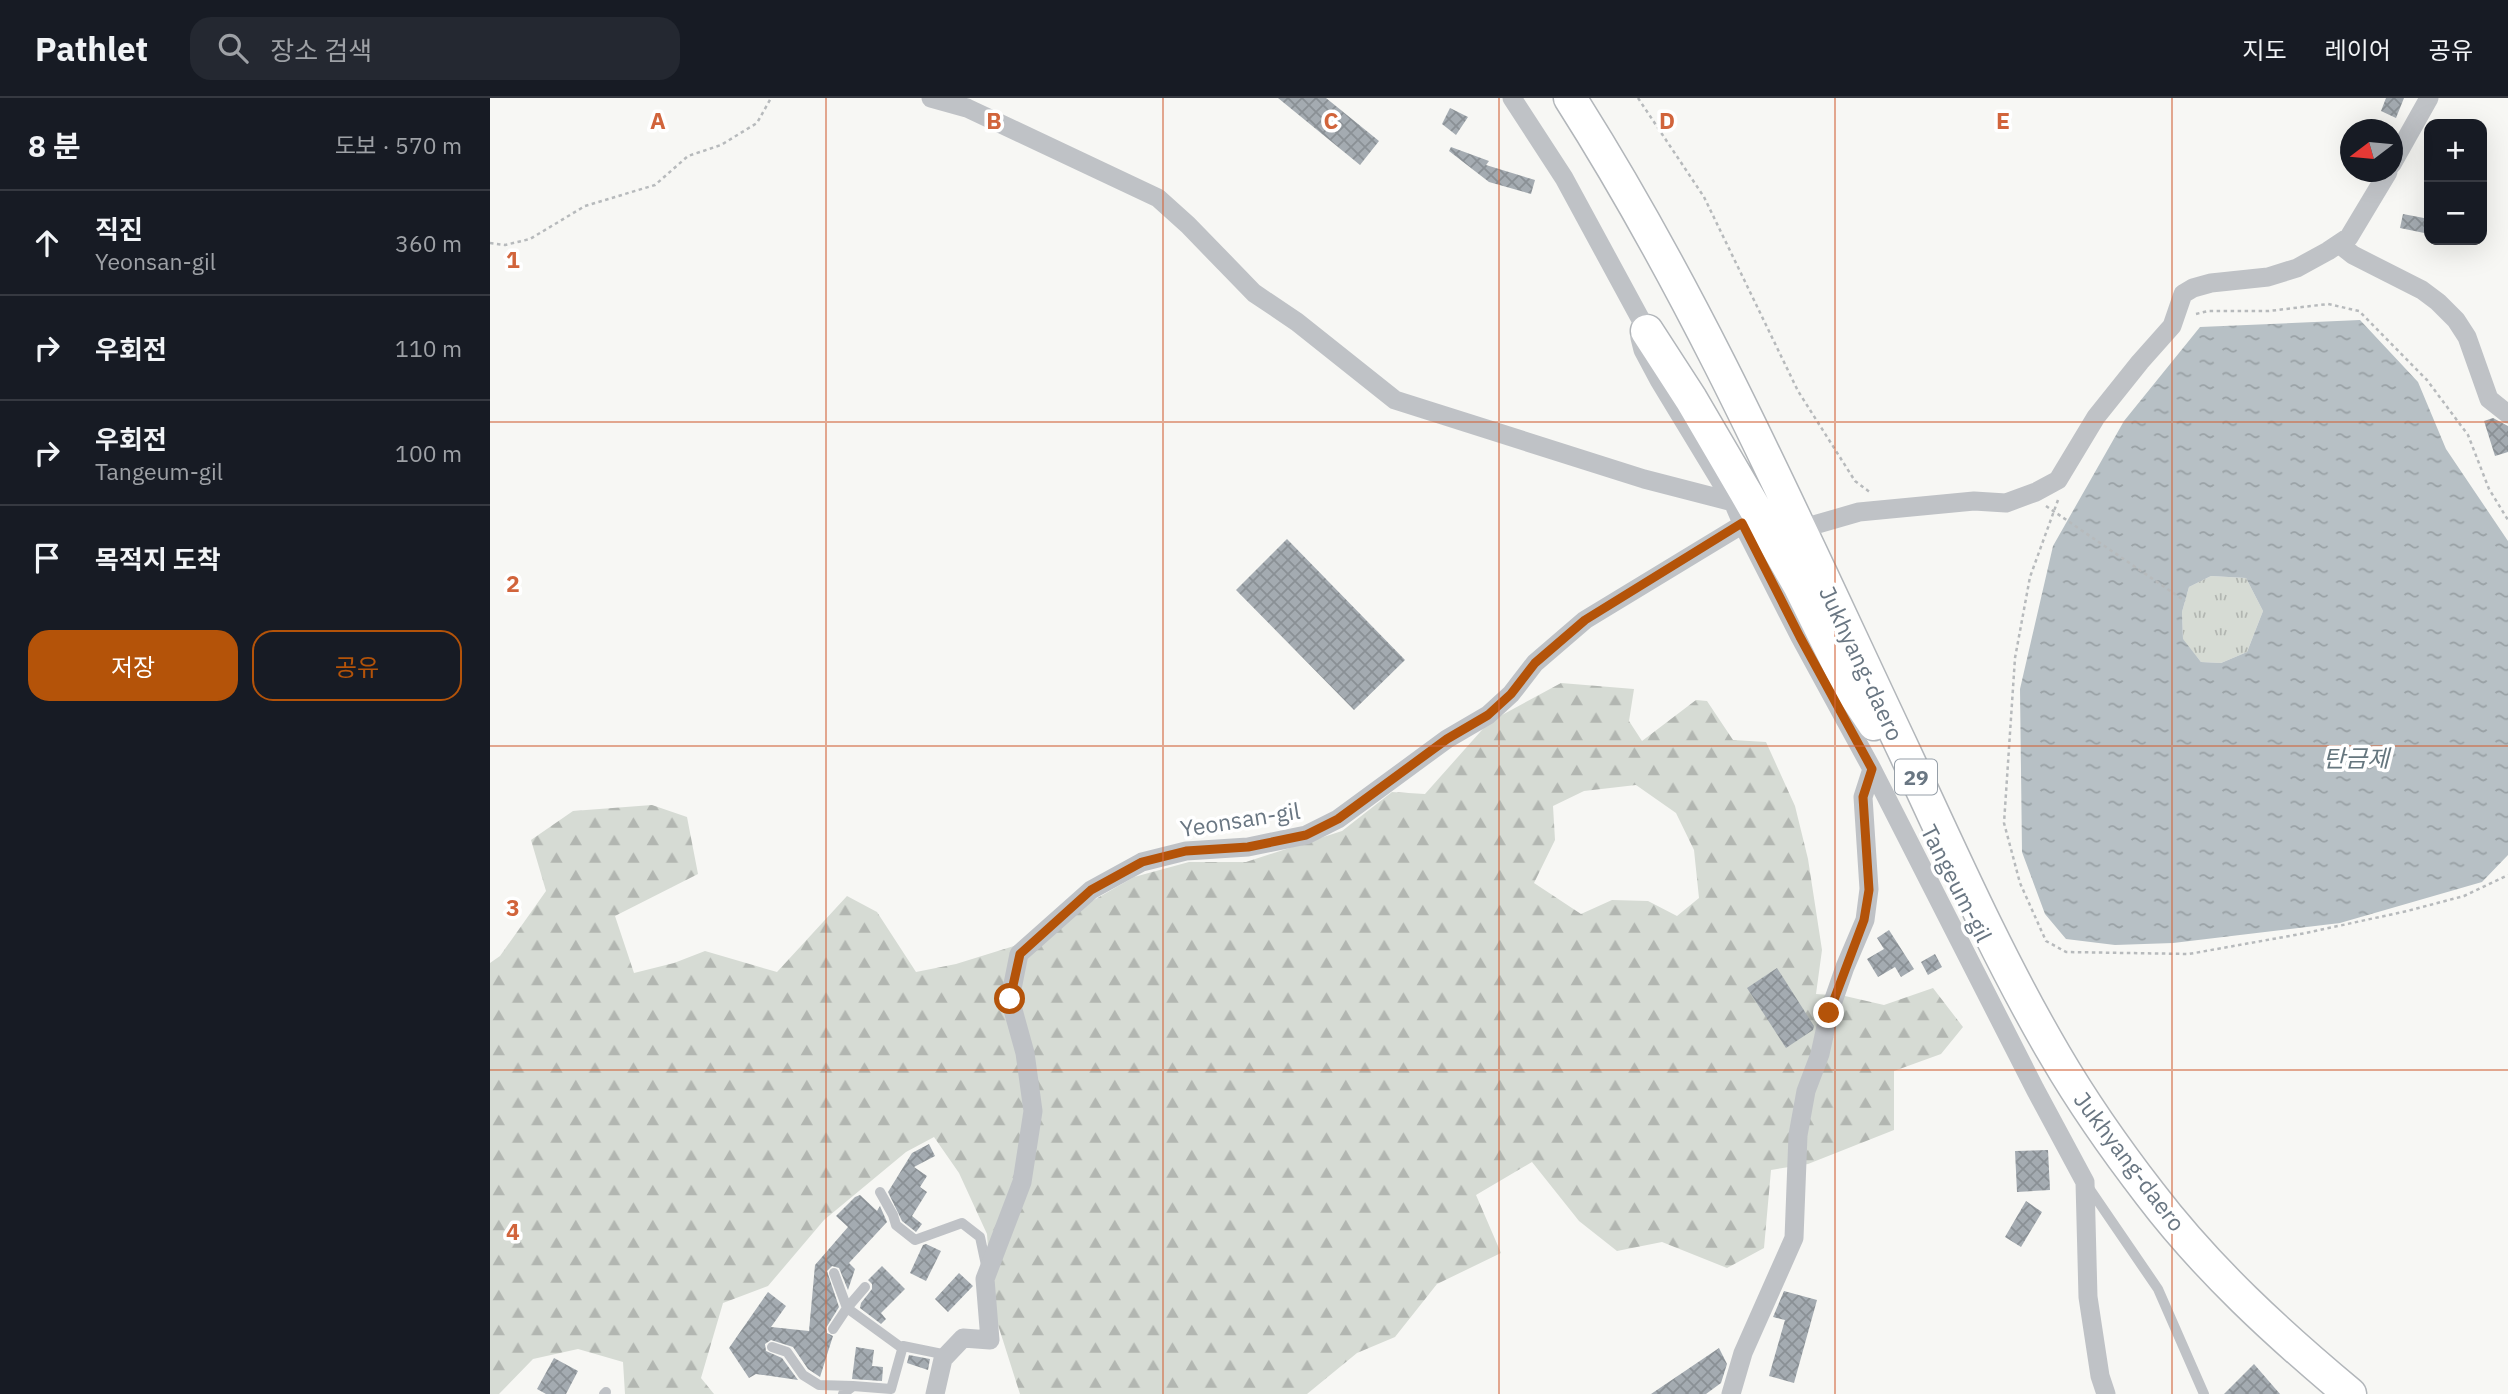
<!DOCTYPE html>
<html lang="ko">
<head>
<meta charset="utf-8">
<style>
  :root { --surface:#171b24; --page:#242831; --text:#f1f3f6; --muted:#9ea1a6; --line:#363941; --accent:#b45309 }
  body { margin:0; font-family:"IBM Plex Sans","Noto Sans KR",sans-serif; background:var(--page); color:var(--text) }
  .controls { position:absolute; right:21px; top:21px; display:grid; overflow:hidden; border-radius:14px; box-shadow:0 7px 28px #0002 }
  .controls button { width:63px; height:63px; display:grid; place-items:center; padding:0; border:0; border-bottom:2px solid var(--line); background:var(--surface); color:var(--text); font:35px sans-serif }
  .compass { position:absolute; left:1850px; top:21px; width:63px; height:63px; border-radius:50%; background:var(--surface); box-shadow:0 7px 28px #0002; rotate:254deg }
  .stop { position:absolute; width:21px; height:21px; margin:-16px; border:5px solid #b45309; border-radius:50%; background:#fff }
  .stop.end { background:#b45309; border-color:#fff; box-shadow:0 2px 7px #0008 }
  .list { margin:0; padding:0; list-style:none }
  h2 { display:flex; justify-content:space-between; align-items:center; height:91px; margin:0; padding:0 28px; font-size:30px }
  h2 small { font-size:23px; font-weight:400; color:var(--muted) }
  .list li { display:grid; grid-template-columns:46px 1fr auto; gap:21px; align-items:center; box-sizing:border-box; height:105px; padding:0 28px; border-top:2px solid var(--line) }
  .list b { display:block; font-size:26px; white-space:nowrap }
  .list p { margin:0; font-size:23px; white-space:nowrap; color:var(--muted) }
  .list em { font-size:23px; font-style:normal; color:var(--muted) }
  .actions { display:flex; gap:14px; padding:21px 28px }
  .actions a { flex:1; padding:16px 0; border:2px solid var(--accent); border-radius:21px; text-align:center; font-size:24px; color:var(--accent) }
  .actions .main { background:var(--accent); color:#fff }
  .icon { flex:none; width:38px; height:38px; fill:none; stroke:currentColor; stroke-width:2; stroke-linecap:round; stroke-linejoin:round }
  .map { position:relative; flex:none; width:2018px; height:1296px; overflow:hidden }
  header { display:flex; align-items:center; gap:42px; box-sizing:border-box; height:98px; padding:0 35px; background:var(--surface); border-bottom:2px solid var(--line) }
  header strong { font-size:33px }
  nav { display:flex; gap:38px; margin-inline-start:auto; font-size:24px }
  .search { width:490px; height:63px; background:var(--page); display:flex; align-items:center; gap:18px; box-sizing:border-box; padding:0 24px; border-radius:21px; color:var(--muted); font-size:26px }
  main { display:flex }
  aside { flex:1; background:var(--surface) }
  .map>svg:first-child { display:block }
  .grass { fill:url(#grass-tufts) }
  .forest { fill:url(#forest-firs); fill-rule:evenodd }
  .water { fill:url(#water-ripples); fill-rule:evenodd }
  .building { fill:url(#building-cross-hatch) }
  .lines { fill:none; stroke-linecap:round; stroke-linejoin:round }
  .primary-casing { stroke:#b2b6ba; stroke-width:35 }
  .path { stroke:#b7babc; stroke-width:2.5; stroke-dasharray:3.5 3.5; stroke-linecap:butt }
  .lane { stroke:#bfc2c6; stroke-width:10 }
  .street { stroke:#bfc2c6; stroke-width:19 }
  .primary { stroke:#fff; stroke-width:32 }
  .route { stroke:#b45309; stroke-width:9 }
  .grid { fill:none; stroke:#d1643b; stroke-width:2; stroke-opacity:0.55 }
  .labels { text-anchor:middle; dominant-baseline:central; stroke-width:7; stroke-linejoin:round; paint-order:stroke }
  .shield { fill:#fff; stroke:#969fa8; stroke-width:2 }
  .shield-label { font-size:21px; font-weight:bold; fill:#697682 }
  .street-label { font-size:23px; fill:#697682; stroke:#fff }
  .water-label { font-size:24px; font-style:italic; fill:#65767e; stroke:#fff }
  .grid-label { font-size:23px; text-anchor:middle; font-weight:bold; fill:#d1643b; stroke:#fff; stroke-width:7; stroke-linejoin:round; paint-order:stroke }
</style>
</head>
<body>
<header>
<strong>Pathlet</strong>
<div class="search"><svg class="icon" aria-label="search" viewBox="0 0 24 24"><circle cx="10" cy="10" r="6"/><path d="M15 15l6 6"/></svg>장소 검색</div>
<nav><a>지도</a><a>레이어</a><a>공유</a></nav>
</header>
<main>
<aside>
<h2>8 분<small>도보 · 570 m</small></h2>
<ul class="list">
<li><svg class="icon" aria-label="ahead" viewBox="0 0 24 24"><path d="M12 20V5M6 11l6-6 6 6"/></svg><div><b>직진</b><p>Yeonsan-gil</p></div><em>360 m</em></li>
<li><svg class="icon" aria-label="right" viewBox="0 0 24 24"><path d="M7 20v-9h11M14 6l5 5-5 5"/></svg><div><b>우회전</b></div><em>110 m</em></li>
<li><svg class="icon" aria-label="right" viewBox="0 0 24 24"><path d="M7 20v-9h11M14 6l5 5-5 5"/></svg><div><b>우회전</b><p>Tangeum-gil</p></div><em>100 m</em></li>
<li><svg class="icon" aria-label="arrive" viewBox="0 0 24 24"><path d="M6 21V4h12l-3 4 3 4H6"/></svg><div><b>목적지 도착</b></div></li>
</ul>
<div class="actions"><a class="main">저장</a><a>공유</a></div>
</aside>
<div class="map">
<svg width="2018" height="1296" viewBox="0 0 2018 1296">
  <defs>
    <pattern id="grass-tufts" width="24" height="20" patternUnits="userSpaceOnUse" patternTransform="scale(1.75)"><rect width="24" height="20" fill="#d6dbd4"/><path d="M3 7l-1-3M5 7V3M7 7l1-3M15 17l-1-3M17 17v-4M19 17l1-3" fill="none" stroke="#b2b6b1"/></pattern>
    <pattern id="forest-firs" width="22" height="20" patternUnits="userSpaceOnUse" patternTransform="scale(1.75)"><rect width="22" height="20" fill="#d6dbd4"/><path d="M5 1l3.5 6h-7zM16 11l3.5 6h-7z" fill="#b2b6b1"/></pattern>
    <pattern id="water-ripples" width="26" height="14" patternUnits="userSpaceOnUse" patternTransform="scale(1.75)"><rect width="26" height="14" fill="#b7c0c5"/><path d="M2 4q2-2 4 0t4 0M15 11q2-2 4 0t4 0" fill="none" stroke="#99a1a5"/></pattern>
    <pattern id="building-cross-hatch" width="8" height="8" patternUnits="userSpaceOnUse" patternTransform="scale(1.75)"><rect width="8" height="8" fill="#a4abb1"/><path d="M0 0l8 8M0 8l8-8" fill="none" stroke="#8a9095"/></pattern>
  </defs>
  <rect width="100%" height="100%" fill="#f7f7f4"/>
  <path class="grass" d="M1721,478L1756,480L1773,513L1757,554L1731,565L1711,564L1693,542L1692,514L1699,489Z"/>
  <path class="forest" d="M1071,585L1144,591L1139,623L1152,643L1206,602L1217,603L1243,642L1276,644L1305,708L1318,761L1332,852L1326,896L1355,898L1394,907L1443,890L1473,929L1451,956L1404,973V1032L1318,1066L1281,1072L1274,1150L1237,1170L1172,1144L1127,1153L1089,1123L1042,1064L986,1097L1011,1155L947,1186L905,1239L867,1255L817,1296H530L502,1208L497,1136L469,1075L444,1039L416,1054L334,1122L278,1188L233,1205L211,1280L224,1296H135L133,1264L88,1251L43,1261L9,1296H0V865L10,858L56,793L41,742L83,713L162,707L197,719L208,776L125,818L144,875L184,865L215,853L287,874L357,798L387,814L426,874L466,866L524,848L644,779L699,764H756L852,733L902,694L935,696L999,624ZM1146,687L1186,715L1204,752L1209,800L1187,818L1158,803L1122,802L1091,816L1044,785L1065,742L1063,708L1094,693Z"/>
  <path class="water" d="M1870,222L1928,284L1956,351L2018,443V757L1992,784L1850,825L1683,845L1625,847L1576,841L1555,816L1532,754L1530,591L1563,448L1634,323L1710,229ZM1721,478L1756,480L1773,513L1757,554L1731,565L1711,564L1693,541L1692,514L1699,489Z"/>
  <path class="building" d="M788,0H836L889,43L870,67Z
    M1896,0H1914L1906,20L1891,13Z
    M960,10L978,19L966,37L952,26Z
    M961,49L999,63L996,67L1045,82L1041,96L999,84L959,53Z
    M1913,116L1939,121V136L1910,130Z
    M2003,320L2018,328V354L2005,358L1994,323Z
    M797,441L915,562L864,612L746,492Z
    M1399,832L1424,871L1411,879L1405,869L1388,879L1377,861L1394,851L1387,840Z
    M1445,856L1452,869L1438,877L1431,864Z
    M1287,870L1324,928L1323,932L1296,950L1257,890Z
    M439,1046L445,1058L424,1069L437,1078L430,1089L437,1094L422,1118L432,1126L426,1134L412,1123L398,1094L422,1055Z
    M1558,1052L1560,1092L1527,1094L1525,1053Z
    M370,1097L387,1113L390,1108L397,1124L359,1165L365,1171L358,1192L349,1170L342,1168L337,1173L349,1209L336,1230L337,1235L343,1238L330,1279L318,1271L303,1249L281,1242L275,1246L276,1253L292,1260L308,1282L266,1276L259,1280L239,1250L278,1194L296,1208L281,1229L319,1233L325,1167L358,1129L346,1118L365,1099Z
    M1536,1103L1552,1114L1531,1149L1515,1139Z
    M436,1146L451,1153L436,1183L420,1175L433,1147Z
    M392,1168L415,1191L391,1215L396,1221L391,1226L370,1210L371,1205L382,1191V1186L378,1182Z
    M469,1175L483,1188L458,1214L445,1201Z
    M1294,1193L1327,1202L1304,1285L1279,1278L1295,1222L1283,1219Z
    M366,1249L384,1252L382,1268L393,1269L392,1283L362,1281Z
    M1229,1250L1237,1266L1231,1285L1216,1296H1161Z
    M419,1257L440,1261L438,1272L417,1265Z
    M64,1260L88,1273L76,1296H56L47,1291Z
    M1764,1266L1790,1296H1734Z"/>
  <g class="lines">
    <g class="primary-casing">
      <path id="primary" d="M1080,0C1212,207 1310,433 1415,655C1462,756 1508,860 1565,957C1593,1005 1626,1052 1660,1096C1717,1171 1788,1236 1860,1296
        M1157,233L1201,301L1256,395L1309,487L1360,590L1384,626"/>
    </g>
    <path class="path" d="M1148,0L1214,99L1308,293L1365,383L1381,395
      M0,145L15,147L40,141L95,108L165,87L198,58L231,47L267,25L281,0
      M1706,216L1718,213H1779L1838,206L1869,213L1937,282L1978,337L1999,391L2018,422
      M1568,402L1540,479L1525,560L1514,725L1530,785L1556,843L1576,854L1699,856L1816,835L1917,813L1974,798L2018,777
      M1556,408L1695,503"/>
    <path class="lane" d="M1599,1090L1668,1191L1714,1296
      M390,1094L403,1117L406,1127L425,1142L472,1125L490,1139L496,1167
      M344,1175L357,1210L375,1189
      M343,1231L357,1210L412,1250
      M282,1249L297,1254L313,1277L329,1287L363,1288
      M114,1296L116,1294
      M353,1296L363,1288L401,1291L413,1248L457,1257"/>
    <path class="street" d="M441,0L477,10L668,100L698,127L764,195L807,224L905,302L1154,381L1243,404
      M1022,0L1074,80L1157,233L1150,240L1153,252L1169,282L1243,404L1252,425L1310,539L1382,671
      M1902,66L1939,0
      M1849,146L1863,157L1932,192L1948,204L1966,222L1977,239L1999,301L2018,316
      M1310,431L1369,414L1484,403L1516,405L1546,394L1568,382L1606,319L1650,264L1682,228L1693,196L1703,190L1721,185L1778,179L1807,170L1838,153L1859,139L1898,74
      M445,1296L453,1261L473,1240L500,1242L495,1181L532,1084L543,1013L535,955L520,901L529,856L601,792L652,764L696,753L758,749L816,737L848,721L957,641L998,617L1021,596L1045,565L1095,522L1268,417
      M1241,1296L1253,1255L1304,1140L1308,1037L1316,993L1330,956L1339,915L1355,869L1375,822L1379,791L1373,699L1382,671L1545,991L1595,1084L1598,1199L1610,1278L1616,1296"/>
    <use href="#primary" class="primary"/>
  </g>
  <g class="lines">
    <path class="route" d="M520,901L530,856L601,792L652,764L696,753L758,749L816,737L848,721L957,641L998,617L1021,596L1045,565L1095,522L1252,425L1310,539L1382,671L1373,699L1379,792L1374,822L1339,915"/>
  </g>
  <path class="grid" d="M336,0V1296M673,0V1296M1009,0V1296M1345,0V1296M1682,0V1296M0,324H2018M0,648H2018M0,972H2018"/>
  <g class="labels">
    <rect class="shield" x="1405" y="661.5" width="42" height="35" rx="5"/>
    <g class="shield-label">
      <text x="1426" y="679">29</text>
    </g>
    <g class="street-label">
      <text transform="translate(1372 565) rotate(65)">Jukhyang-daero</text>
      <text transform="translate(750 721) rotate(-9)">Yeonsan-gil</text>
      <text transform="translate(1467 785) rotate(63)">Tangeum-gil</text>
      <text transform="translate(1640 1063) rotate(53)">Jukhyang-daero</text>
    </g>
    <g class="water-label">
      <text x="1866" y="660">탄금제</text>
    </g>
  </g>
  <g class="grid-label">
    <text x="168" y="31">A</text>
    <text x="504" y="31">B</text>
    <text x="841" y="31">C</text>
    <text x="1177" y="31">D</text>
    <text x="1513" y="31">E</text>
    <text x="23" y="170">1</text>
    <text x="23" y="494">2</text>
    <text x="23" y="818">3</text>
    <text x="23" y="1142">4</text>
  </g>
</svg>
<div class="controls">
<button>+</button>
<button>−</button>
</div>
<svg class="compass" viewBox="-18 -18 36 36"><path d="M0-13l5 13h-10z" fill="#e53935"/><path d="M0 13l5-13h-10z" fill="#9ea1a6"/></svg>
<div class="stop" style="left:520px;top:901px"></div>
<div class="stop end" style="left:1339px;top:915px"></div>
</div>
</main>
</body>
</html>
